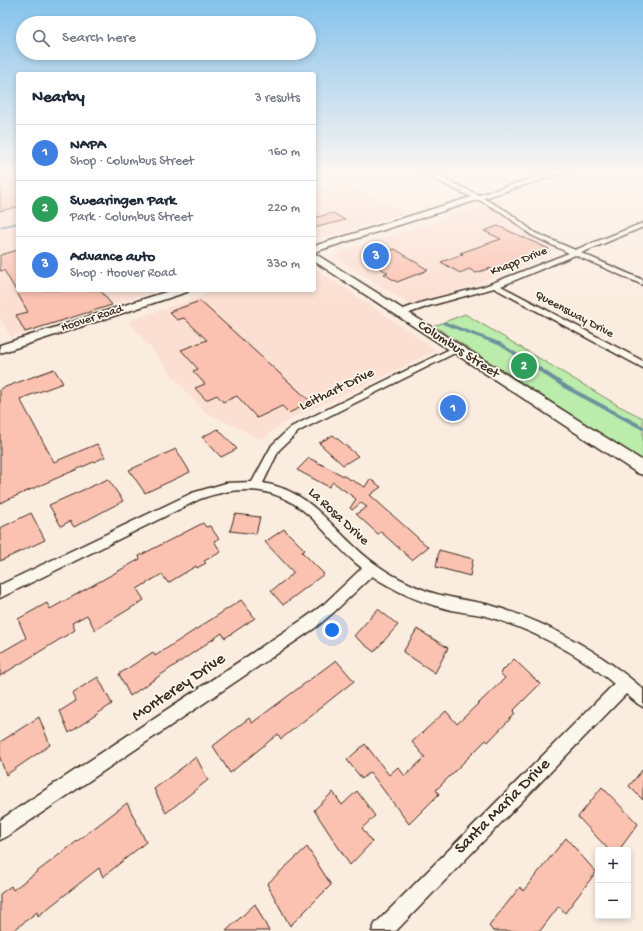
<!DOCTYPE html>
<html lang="en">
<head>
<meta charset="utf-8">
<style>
  :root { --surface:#fff; --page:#f2f2f3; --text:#1f2937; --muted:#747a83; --line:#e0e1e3; --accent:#1a73e8 }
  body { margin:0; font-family:"Gochi Hand",sans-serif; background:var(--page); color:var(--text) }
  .controls { position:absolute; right:12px; bottom:12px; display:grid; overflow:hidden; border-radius:4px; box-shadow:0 2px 6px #0003 }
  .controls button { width:36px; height:36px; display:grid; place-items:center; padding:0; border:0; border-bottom:1px solid var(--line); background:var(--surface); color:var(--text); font:20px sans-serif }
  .you { position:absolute; left:332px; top:630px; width:14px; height:14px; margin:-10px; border:3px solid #fff; border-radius:50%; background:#1a73e8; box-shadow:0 0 0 6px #1a73e833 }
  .badge { display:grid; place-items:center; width:26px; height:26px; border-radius:50%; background:var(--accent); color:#fff; font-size:13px; font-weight:700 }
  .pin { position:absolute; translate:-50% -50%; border:2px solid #fff; box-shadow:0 1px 4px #0006 }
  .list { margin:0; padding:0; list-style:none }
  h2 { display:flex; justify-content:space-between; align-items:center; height:52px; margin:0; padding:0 16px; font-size:17px }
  h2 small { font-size:13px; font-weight:400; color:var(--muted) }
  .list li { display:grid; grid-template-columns:26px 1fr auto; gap:12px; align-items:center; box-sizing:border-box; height:56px; padding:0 16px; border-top:1px solid var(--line) }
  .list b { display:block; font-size:15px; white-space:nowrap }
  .list p { margin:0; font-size:13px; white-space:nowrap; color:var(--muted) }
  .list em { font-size:13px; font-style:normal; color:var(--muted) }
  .icon { flex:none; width:22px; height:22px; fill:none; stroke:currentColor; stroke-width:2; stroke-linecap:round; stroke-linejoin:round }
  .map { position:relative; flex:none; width:643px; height:931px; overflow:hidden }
  .search { position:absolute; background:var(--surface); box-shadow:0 2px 6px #0003; left:16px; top:16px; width:300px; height:44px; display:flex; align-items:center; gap:10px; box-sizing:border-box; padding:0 14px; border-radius:22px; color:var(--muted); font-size:15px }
  .panel { position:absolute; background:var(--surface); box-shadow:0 2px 6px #0003; left:16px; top:72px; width:300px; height:220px; border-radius:4px }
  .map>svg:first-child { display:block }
  .built { fill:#fbdfd2 }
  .green { fill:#bbecab; stroke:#7b8b64 }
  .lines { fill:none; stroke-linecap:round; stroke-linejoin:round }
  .stream-far2 { stroke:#6e929d; stroke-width:2 }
  .stream-far1 { stroke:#6e929d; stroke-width:3 }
  .stream { stroke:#6e929d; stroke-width:4 }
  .building { fill:#fbc2b1; stroke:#3b2a1e }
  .street-casing { stroke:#3b2a1e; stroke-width:3 }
  .secondary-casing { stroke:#3b2a1e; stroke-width:3 }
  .street { fill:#fbf7ec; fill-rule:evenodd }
  .secondary { fill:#fbf7ec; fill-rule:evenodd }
  .labels { text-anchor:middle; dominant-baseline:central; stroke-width:3.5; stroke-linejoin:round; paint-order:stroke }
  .far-street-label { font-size:12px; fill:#3b2a1e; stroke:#fbf7ec }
  .street-label { font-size:14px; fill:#3b2a1e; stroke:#fbf7ec }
  .near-street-label { font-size:17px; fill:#3b2a1e; stroke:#fbf7ec }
</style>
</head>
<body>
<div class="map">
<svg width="643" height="931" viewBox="0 0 643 931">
  <rect width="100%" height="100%" fill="#fbece0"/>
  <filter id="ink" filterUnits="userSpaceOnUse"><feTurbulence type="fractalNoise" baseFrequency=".025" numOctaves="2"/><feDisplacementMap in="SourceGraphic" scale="8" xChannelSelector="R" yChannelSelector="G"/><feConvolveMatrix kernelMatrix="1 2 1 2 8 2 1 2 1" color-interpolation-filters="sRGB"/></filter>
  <g filter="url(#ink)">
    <path class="built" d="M0,171H18V290H159L11,337L0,318Z
      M344,183L405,213L323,237L314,235V190Z
      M484,205L489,207L530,235L557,248L545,257L474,285L409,304L335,257L340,252Z
      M314,268L433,347L435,351L388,374L292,418L273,430L263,440L207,413L191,398L129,321L220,290H314Z"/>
    <path class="green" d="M465,314L619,406L643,418V461L434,326Z"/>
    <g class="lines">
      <path class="stream-far2" d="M0,227L18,223"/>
      <path class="stream-far1" d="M444,323L500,344L531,364"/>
      <path class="stream" d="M530,363L566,387L643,428"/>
    </g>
    <path class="building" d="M8,171H18V207L0,211V173Z
      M333,213L345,220L314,228V218Z
      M498,226L549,249L493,270L490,268L476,273L469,269L460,273L441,262L463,254L460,253L501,239L484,231Z
      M395,249L428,270L397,282L384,274L388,273L366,259Z
      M18,250V290H100L112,305L25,332L16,315L28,312L4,270L0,271V255Z
      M200,301L311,402L289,413L282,406L257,418L237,396L223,402L217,395L206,400L195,388L205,384L193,371L198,369L181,350L207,340L184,318L177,320L169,312Z
      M54,369L63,383L20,399L54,462L97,444L105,457L0,503V389Z
      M218,429L237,449L221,457L202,437Z
      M333,435L358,456L343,465L319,443Z
      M176,449L190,472L145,493L129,470Z
      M309,458L365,487L370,479L381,487L370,495L428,547L412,560L381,532L378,534L356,514L367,507L361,503L352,510L350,508L356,499L333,482L329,487L297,470Z
      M108,479L123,501L74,527L70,521L61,526L49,505Z
      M31,513L45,540L0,561V528Z
      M235,514L260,517L256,534L230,531Z
      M203,523L206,527L210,526L219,539L214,541L221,552L204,561L206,563L197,568L196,566L168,583L162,574L137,589L144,600L95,630L87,615L72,623L75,630L0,676V653L26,638L18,619L47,603L50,609L140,559L139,556Z
      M284,529L305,550L302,552L324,574L283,605L271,591L294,573L265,542Z
      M439,550L473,559L470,576L436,567Z
      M241,600L255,618L225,638L222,633L130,696L119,674L153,652L155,656Z
      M378,609L398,625L374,652L354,636Z
      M417,629L448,648L435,673L403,652Z
      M514,659L540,684L513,711L515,714L488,742L486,740L436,790L439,794L409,824L370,772L362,779L347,760L365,744L389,775L398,767L405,776L425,757L412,742L446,711L457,724L505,678L500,673Z
      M336,660L354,681L281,739L278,734L230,773L213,746L249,718L252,723Z
      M98,677L112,704L69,733L60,711L76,701L72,693Z
      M39,717L50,745L6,775L0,758V742Z
      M196,757L208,780L166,813L154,789Z
      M643,769V800L629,786Z
      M602,787L638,824L619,850H609L578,817Z
      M357,791L375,816L362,828L372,842L350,865L314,810L333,792L342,805Z
      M127,803L146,842L103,877L99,868L38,916L37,912L13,931H0V894L11,886L13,890Z
      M566,838L596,872L565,913L559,906L540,931H493L489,926L520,887L523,891Z
      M307,847L331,885L290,926L267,884Z
      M255,904L269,931H226Z"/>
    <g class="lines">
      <g class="street-casing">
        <path id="street" d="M477,197H481L507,211L535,233L575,250L643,223V227L581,253L643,280V285L575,255L501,286L643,361V368L494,288L429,306L404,315H398V311L423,302L485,286L569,253L531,235L503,213L477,199Z
          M456,346L459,347L460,349L459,351L299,431L279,450L263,483C305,490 324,518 353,545C364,556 376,565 389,573C407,583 425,592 445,596C460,600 475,601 490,605C547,622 598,650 643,689V707L638,704L626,694L396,931H372L375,924L614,684C579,653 531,629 486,616C472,613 457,612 444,608C418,602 394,590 372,576L334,612L315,628L6,837L0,840V820L305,618L324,604L362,568C343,554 329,535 312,518C278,486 242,484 200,499L0,598V585L192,493L226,483L252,482L272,445L291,427Z"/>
      </g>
      <g class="secondary-casing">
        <path id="secondary" d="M417,171H428L479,195L556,171H569L314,252V246L471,197Z
          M314,253L643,461V475L637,473L314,261Z
          M172,290H189L187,292L0,353V345Z"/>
      </g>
      <use href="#street" class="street"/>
      <use href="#secondary" class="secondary"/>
    </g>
  </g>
  <linearGradient id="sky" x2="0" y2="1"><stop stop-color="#85c2ec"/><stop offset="0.57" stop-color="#fdf6f1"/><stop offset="1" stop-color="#fdf6f1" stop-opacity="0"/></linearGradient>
  <rect width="643" height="302" fill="url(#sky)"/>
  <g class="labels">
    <g class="far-street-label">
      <text transform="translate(519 262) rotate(-22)">Knapp Drive</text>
      <text transform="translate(574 315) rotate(28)">Queensway Drive</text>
      <text transform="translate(92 319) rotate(-18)">Hoover Road</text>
    </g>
    <g class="street-label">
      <text transform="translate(458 350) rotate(33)">Columbus Street</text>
      <text transform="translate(337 390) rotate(-26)">Leithart Drive</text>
      <text transform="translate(338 517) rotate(43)">La Rosa Drive</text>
    </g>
    <g class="near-street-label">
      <text transform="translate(179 688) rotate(-34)">Monterey Drive</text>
      <text transform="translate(503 807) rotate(-45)">Santa Maria Drive</text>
    </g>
  </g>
</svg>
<div class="controls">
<button>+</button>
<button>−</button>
</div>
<div class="you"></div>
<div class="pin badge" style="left:453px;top:408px;background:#3f7fe0">1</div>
<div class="pin badge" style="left:524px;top:366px;background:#2e9e5b">2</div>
<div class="pin badge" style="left:376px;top:256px;background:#3f7fe0">3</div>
<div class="search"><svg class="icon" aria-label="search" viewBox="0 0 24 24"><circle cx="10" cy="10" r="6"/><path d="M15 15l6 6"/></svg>Search here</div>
<section class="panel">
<h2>Nearby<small>3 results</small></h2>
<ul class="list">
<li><span class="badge" style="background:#3f7fe0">1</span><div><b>NAPA</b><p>Shop · Columbus Street</p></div><em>160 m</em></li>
<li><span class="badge" style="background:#2e9e5b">2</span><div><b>Swearingen Park</b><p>Park · Columbus Street</p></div><em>220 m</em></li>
<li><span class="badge" style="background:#3f7fe0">3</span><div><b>Advance auto</b><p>Shop · Hoover Road</p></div><em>330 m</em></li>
</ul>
</section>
</div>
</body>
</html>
